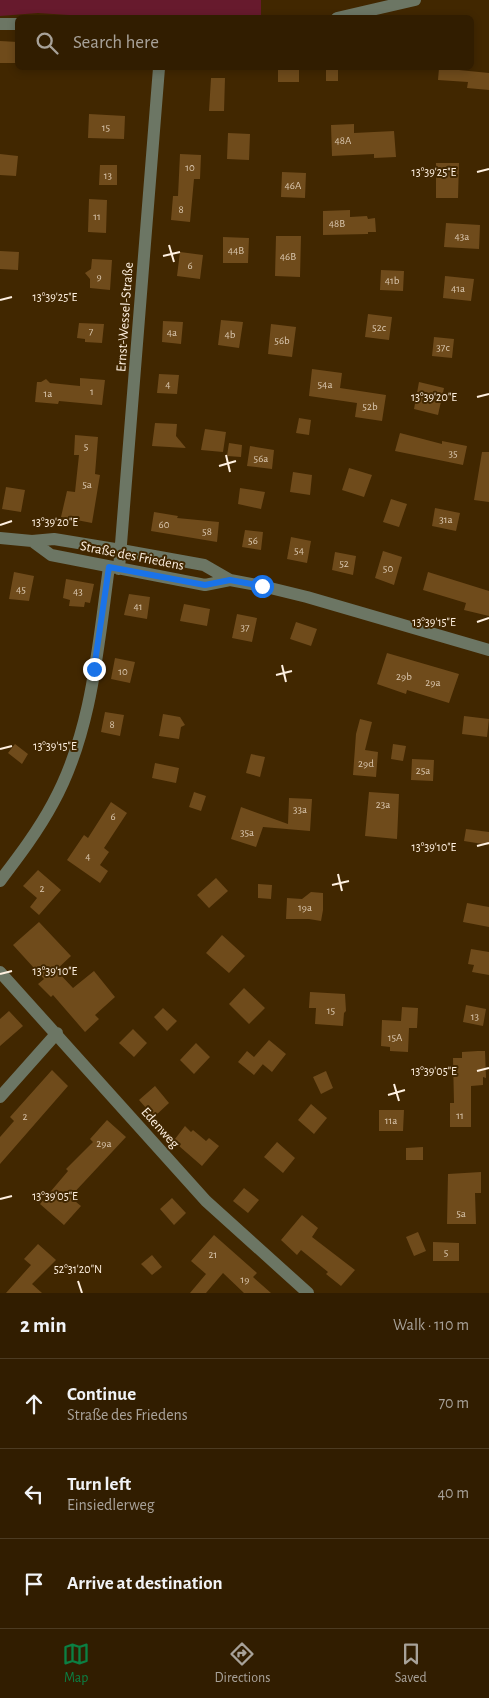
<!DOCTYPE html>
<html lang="en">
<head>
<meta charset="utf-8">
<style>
  :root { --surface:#311d00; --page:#3d2a0f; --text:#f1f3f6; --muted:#a8a299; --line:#4c3b22; --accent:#0b8043 }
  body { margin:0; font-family:"Alegreya Sans",sans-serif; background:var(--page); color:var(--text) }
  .stop { position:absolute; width:15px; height:15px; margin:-11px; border:4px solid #1a73e8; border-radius:50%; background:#fff }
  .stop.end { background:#1a73e8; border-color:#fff; box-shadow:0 1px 5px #0008 }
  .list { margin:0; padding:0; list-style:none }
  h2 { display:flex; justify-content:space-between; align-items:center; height:65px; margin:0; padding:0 20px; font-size:21px }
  h2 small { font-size:16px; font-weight:400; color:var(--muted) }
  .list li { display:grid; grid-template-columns:32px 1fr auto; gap:15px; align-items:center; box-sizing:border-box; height:90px; padding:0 20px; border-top:1px solid var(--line) }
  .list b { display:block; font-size:19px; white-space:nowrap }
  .list p { margin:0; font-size:16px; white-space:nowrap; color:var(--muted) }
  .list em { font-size:16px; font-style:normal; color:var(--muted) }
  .icon { flex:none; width:28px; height:28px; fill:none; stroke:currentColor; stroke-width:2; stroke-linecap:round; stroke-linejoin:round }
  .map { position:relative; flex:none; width:489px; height:1293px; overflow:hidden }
  .search { position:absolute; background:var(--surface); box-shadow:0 2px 8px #0003; left:15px; right:15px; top:15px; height:55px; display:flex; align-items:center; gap:12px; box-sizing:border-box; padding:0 18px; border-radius:8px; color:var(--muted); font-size:19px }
  .sheet { height:335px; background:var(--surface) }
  nav { display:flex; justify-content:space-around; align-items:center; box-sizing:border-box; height:70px; border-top:1px solid var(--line); background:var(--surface); font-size:14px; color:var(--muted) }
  nav a { display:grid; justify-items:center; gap:2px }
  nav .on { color:var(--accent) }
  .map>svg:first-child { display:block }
  .green { fill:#671a2d }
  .building { fill:#6f4b1b }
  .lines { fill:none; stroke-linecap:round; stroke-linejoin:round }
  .minor { stroke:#6c7664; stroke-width:12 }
  .route { stroke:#1a73e8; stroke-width:6 }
  .ticks { fill:none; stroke:#fff1e1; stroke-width:2 }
  .labels { text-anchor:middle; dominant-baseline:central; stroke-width:4; stroke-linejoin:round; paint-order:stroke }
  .number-label { font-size:11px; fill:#dbc8b0 }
  .street-label { font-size:14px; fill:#fff1e1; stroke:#412700 }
  .ticks-label { font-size:12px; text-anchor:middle; fill:#fff1e1; stroke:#412700; stroke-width:4; stroke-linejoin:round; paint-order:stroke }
</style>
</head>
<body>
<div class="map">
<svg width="489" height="1293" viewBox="0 0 489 1293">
  <rect width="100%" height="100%" fill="#412700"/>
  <path class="green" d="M0,0H261V17L114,18L38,13L0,16Z"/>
  <path class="building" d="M0,41L18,42V63H0Z
    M278,68H299V82H278Z
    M326,68H338V81H326Z
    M439,68H459V70L489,73V90L467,88L468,82L438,80Z
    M211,78H225L224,111H209Z
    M89,114L125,116L124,139L88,138Z
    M354,124V133L394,131L396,157L374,158V154L332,156L331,125Z
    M228,133L250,134L249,160L227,159Z
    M0,154L18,156L16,176L0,175Z
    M180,154L201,155L200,179H194L190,222L171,220L173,196H178Z
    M436,163H459L458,198H436Z
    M100,165H117V185H99Z
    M282,172L306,173L305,198L281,197Z
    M89,199L107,200L106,233L88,232Z
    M350,210V217L367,216L368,219L375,218L376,232H368V234L323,235V211Z
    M446,223L480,225L479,249L444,247Z
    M276,236H301L300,277L275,276Z
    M223,237L249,238L248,263H223Z
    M0,251L19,252L18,270L0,269Z
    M180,252L203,255L200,279L177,276Z
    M92,259L112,260L110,290L90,288V279L85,273L91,269Z
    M381,270L404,271L403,291L380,290Z
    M445,276L474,279L471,301L443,298Z
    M368,314L392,317L389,340L365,337Z
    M221,320L243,322L239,348L218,345Z
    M163,321L183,322L181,344L162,342Z
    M79,323L104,324L102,343L85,342V339L77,338Z
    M271,324L296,327L292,357L268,354Z
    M434,337L454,339L452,358L432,356Z
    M312,369L342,373L340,388L386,395L382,421L355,417L357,403L309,396Z
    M159,374L179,375L177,394L157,393Z
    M80,378L105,380L102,405L59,401L58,404L35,402L37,382H41L46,379L50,383L80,386Z
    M419,382L444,388L438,415L414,409Z
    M299,418L311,420L309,435L296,433Z
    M155,423L177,424L176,436L186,448L152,446Z
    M205,429L226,432L223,452L201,450Z
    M400,433L442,444V441L467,446L463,465L395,451Z
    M75,435L98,437L95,474L100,475L92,523L61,517L67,491L75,492L79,455H74Z
    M229,443L242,445L241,457L227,456Z
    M250,446L274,450L272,469L247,466Z
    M482,452H489V502L474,500Z
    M349,468L372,475L364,497L342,490Z
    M293,472L312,475L310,495L290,492Z
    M6,487L25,490L21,512L2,509Z
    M240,488L265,492L261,509L238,504Z
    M391,499L407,504L399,527L383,522Z
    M435,508L460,513L456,531L432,526Z
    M154,512L178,516L177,518L219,522L217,542L151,531Z
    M245,530L263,532L261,550L242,547Z
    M291,537L311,541L307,563L287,559Z
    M383,551L402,557L394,585L375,578Z
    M335,552L356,556L353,575L332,570Z
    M14,572L34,576L29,601L9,599Z
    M428,572L489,591V616L464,610L466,603L423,590Z
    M66,579L94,584L90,603L85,602L84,607L69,606L70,600L63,598Z
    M129,594L150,597L147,619L124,615Z
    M184,604L210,609L207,626L180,621Z
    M237,614L257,618L252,642L232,638Z
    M296,622L317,629L311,646L290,639Z
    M387,653L459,674L449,703L407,690L406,694L377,684Z
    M115,658L135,662L130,683L111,679Z
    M105,712L124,715L120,736L101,732Z
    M163,714L180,717L185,725L181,727L179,739L159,736Z
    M464,716L489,719L487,737L462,734Z
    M360,719L372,722L365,750L378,752L376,777L353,775L356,734Z
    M15,744L28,754L22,764L8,753Z
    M393,744L406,746L403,761L391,759Z
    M251,754L265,757L260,777L246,773Z
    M412,759L434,760L433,781L411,780Z
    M155,763L179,768L176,783L152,778Z
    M194,792L206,796L201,811L189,807Z
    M369,792L399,794L397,839L365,836Z
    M289,798L312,799L310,831L263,827L256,847L231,839L241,807L288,824Z
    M111,802L127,813L104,848L109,852L100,865L108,871L100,883L67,860L84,835L88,838Z
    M466,829L489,832V845L464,841Z
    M38,870L61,890L39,915L30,907L37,898L23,886Z
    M216,878L228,891L209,908L197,895Z
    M258,884L272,885L271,899L258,898Z
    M311,892L323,893V910L321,921L309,919H286L287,898L302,899Z
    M467,903L489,907V927L463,922Z
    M39,922L71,956L56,970L73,988L94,971L115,997L95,1015L99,1019L85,1032L53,995L51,997L38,984L44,979L13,945Z
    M222,935L245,956L229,973L206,953Z
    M471,949L489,952V975L472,972L474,965L468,964Z
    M244,988L265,1008L249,1024L229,1004Z
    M310,992L345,994L346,1011L344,1013L343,1026L315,1024L316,1008H309Z
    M466,1005L486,1009L483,1026L463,1022Z
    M402,1007L418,1008L417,1028H409L408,1052L390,1051V1047L381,1046L382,1020L401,1021Z
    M163,1008L177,1021L167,1031L154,1017Z
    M9,1011L23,1026L0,1046V1019Z
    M133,1029L147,1043L134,1057L119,1043Z
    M269,1040L286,1054L272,1072L259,1061L263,1064L254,1075L238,1062L247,1051L254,1057Z
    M196,1043L210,1057L194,1074L180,1060Z
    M478,1051H485L486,1078L483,1077V1085L471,1086V1127H450V1103H454L453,1058H462V1052Z
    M52,1070L68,1086L0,1164V1137L14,1121L10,1117Z
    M326,1071L333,1088L321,1094L313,1077Z
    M155,1086L169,1103L154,1117L139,1100Z
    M311,1104L327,1118L314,1134L298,1120Z
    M379,1110H404L403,1131H379Z
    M107,1120L126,1137L70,1197L81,1206L64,1225L40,1204L68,1171L66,1169L93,1142L90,1139Z
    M185,1126L191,1132L193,1130L206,1141L209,1138L219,1146L202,1166L179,1146L181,1144L175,1139Z
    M277,1142L295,1158L283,1173L264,1157Z
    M423,1147V1160H406V1148Z
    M481,1172V1193H475L476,1224H447L448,1174Z
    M244,1188L259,1200L248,1213L233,1201Z
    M172,1198L186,1213L174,1225L160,1209Z
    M302,1215L318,1228L312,1237L355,1270L341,1286L326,1274L328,1272L301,1250L297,1255L281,1240Z
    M418,1232L426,1251L414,1256L406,1237Z
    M214,1235L257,1273L253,1277L271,1293H244L223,1273L206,1293H190L206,1274L191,1261Z
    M433,1242L459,1243V1261H433Z
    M38,1244L56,1260L32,1284L42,1293H6L31,1265L24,1259Z
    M152,1255L162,1267L152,1275L141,1264Z"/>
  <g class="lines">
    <path class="minor" d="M337,18L415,0
      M0,24H18
      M0,538L32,541L54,539L121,550L204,565L230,580
      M32,541L51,555L205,585L230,580L262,586L307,597L489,650
      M119,569L159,68
      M0,881C19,856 38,831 53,803C92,732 98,646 109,567
      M0,972L206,1201L308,1293
      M0,1097L57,1033"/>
  </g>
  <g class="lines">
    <path class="route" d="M94,669L109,567L205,585L230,580L262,586"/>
  </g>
  <path class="ticks" d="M477,172L489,169M169,245L174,262M163,256L180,252M0,300L12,297M477,397L489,394M226,455L230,472M219,466L236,461M0,525L12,521M477,622L489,618M282,665L286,682M276,675L292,671M0,749L12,746M477,846L489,843M338,874L342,891M332,885L349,881M0,974L12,971M477,1071L489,1068M394,1084L399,1101M388,1095L405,1090M0,1199L12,1196M78,1281L82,1293"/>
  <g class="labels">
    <g class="number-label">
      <text x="106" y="127">15</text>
      <text x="343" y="140">48A</text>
      <text x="190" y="167">10</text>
      <text x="108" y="175">13</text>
      <text x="293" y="185">46A</text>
      <text x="181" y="209">8</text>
      <text x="97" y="216">11</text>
      <text x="337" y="223">48B</text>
      <text x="462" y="236">43a</text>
      <text x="236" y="250">44B</text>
      <text x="288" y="256">46B</text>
      <text x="190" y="265">6</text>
      <text x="99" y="276">9</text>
      <text x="392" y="280">41b</text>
      <text x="458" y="288">41a</text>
      <text x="379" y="327">52c</text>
      <text x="91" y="331">7</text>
      <text x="172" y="332">4a</text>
      <text x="230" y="334">4b</text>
      <text x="282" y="340">56b</text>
      <text x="443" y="347">37c</text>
      <text x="168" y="384">4</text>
      <text x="325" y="384">54a</text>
      <text x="92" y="391">1</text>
      <text x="48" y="393">1a</text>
      <text x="370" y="406">52b</text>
      <text x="86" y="446">5</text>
      <text x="453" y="453">35</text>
      <text x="261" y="458">56a</text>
      <text x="87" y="484">5a</text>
      <text x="446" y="519">31a</text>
      <text x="164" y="524">60</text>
      <text x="207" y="531">58</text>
      <text x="253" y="540">56</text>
      <text x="299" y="550">54</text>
      <text x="344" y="563">52</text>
      <text x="388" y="568">50</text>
      <text x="21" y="589">45</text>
      <text x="78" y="591">43</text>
      <text x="138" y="606">41</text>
      <text x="245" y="627">37</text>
      <text x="123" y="671">10</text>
      <text x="404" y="676">29b</text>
      <text x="433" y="682">29a</text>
      <text x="112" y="724">8</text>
      <text x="366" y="763">29d</text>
      <text x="423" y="770">25a</text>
      <text x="383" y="804">23a</text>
      <text x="300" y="809">33a</text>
      <text x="113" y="816">6</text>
      <text x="247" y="832">35a</text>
      <text x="88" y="856">4</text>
      <text x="42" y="888">2</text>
      <text x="305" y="907">19a</text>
      <text x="331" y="1010">15</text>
      <text x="475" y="1016">13</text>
      <text x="395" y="1037">15A</text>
      <text x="460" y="1115">11</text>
      <text x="25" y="1116">2</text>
      <text x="391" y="1120">11a</text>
      <text x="104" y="1143">29a</text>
      <text x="461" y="1213">5a</text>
      <text x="446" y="1252">5</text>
      <text x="213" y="1254">21</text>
      <text x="245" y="1279">19</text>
    </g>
    <g class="street-label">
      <text transform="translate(125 317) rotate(-86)">Ernst-Wessel-Straße</text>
      <text transform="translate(132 556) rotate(11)">Straße des Friedens</text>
      <text transform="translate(160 1128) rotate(48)">Edenweg</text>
    </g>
  </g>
  <g class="ticks-label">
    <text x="434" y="176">13°39'25"E</text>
    <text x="55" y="301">13°39'25"E</text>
    <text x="434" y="401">13°39'20"E</text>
    <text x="55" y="526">13°39'20"E</text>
    <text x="434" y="626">13°39'15"E</text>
    <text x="55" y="750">13°39'15"E</text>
    <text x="434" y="851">13°39'10"E</text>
    <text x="55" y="975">13°39'10"E</text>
    <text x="434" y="1075">13°39'05"E</text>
    <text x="55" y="1200">13°39'05"E</text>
    <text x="78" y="1273">52°31'20"N</text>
  </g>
</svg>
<div class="stop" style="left:262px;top:586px"></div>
<div class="stop end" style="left:94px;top:669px"></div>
<div class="search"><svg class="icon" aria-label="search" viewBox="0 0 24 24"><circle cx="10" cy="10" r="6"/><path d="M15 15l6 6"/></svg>Search here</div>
</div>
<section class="sheet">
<h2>2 min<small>Walk · 110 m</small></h2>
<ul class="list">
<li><svg class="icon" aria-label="ahead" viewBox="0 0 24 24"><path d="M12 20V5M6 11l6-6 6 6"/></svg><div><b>Continue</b><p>Straße des Friedens</p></div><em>70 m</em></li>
<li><svg class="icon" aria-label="left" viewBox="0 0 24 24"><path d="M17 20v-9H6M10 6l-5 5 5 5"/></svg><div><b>Turn left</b><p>Einsiedlerweg</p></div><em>40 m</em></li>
<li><svg class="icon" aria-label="arrive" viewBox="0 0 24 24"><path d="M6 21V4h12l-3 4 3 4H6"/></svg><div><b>Arrive at destination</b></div></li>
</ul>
</section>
<nav>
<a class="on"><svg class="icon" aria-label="map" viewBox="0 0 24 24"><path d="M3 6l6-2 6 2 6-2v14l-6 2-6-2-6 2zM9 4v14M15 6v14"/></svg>Map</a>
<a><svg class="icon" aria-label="directions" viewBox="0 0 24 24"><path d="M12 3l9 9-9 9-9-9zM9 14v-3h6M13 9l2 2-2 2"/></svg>Directions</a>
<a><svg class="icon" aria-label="saved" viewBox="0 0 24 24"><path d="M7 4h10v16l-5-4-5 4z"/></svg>Saved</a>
</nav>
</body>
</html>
